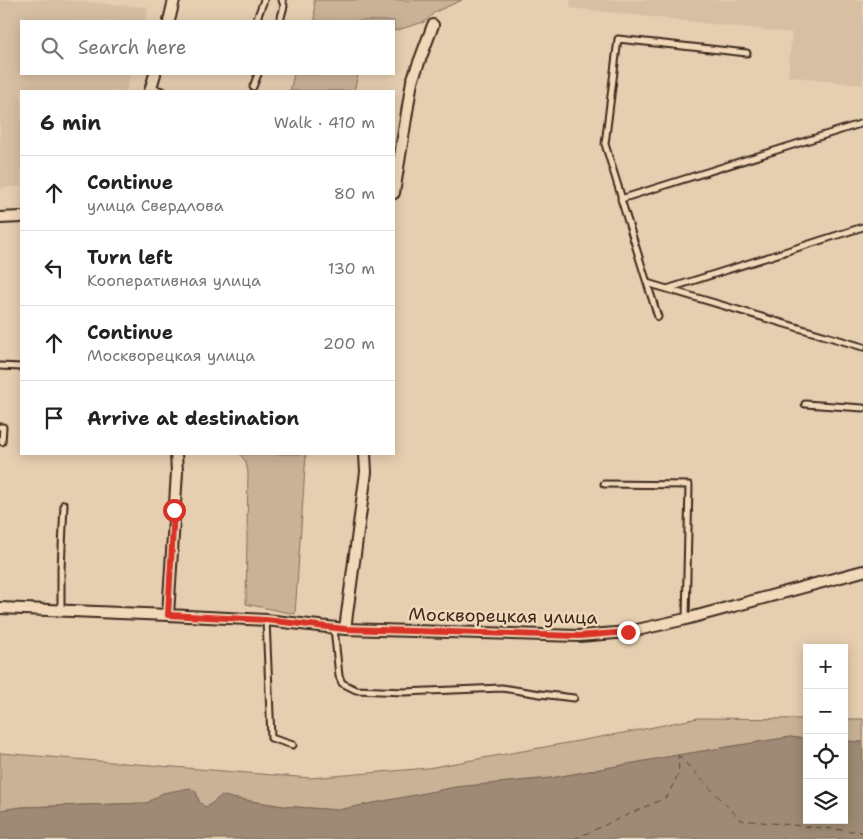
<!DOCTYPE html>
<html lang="en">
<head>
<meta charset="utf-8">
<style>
  :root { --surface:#fff; --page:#f2f2f2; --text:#222; --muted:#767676; --line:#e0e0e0 }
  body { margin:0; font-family:"Shantell Sans",sans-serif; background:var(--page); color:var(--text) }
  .controls { position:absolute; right:15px; bottom:15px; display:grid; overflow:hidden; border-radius:0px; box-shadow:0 2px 12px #0003 }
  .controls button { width:45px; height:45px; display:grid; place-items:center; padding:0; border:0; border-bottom:1px solid var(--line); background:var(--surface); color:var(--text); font:25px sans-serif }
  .stop { position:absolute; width:15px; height:15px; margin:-11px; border:4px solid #d93025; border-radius:50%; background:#fff }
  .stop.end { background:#d93025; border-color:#fff; box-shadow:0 1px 5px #0008 }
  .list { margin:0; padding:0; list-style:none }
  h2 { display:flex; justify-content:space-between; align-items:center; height:65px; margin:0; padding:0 20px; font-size:21px }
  h2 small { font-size:16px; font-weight:400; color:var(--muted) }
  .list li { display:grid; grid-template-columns:32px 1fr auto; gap:15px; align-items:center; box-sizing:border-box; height:75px; padding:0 20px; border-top:1px solid var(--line) }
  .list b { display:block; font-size:19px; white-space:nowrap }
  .list p { margin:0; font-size:16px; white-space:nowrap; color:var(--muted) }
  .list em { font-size:16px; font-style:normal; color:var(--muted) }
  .icon { flex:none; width:28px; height:28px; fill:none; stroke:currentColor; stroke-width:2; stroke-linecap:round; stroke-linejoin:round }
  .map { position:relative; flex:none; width:863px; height:839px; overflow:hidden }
  .search { position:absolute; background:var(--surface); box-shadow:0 2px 12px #0003; left:20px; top:20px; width:375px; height:55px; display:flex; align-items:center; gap:12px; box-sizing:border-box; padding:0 18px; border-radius:0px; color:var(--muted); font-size:19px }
  .panel { position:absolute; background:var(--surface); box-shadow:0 2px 12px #0003; left:20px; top:90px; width:375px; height:365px; border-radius:0px }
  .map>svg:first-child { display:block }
  .built { fill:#d7bfa3 }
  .green { fill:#cab297; stroke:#826e5a }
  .water { fill:#9f8b74; stroke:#776452 }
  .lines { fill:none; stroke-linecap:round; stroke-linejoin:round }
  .ferry { stroke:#544234; stroke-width:1; stroke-dasharray:6 5; stroke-linecap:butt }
  .service-casing { stroke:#3b2a1e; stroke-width:9 }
  .minor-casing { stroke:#3b2a1e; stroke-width:14 }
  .service { stroke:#f1d8b9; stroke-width:5 }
  .minor { stroke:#f1d8b9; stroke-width:10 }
  .route { stroke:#d93025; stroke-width:6 }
  .labels { text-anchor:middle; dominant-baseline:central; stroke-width:5; stroke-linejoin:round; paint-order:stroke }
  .street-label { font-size:18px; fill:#3b2a1e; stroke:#f1d8b9 }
</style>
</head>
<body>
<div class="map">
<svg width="863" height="839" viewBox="0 0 863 839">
  <rect width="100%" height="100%" fill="#e6ceb0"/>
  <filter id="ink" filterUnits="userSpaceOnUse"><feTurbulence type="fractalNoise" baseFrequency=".02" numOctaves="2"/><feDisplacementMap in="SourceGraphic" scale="10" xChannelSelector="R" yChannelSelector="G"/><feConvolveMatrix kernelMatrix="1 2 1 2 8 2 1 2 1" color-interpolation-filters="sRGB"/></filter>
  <g filter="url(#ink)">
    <path class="built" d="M0,0H60L149,7L145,21H21V74H131L126,91H21V186L0,188Z
      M570,0H863V85L788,76L792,33L571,8Z"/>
    <path class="green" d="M314,0H462L435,12L424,22L394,31V21H315Z
      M294,74H358L354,91H290Z
      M240,454H306L295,614L246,604L248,473L246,462Z
      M698,718L807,719V739L790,737L678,755L551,778L456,787L338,810L283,806L231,798C218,793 216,803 205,807L199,801L196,792L163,793L147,803L22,807L0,810V753L310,778L428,768L634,731Z
      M844,719H863V742L844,741Z"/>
    <path class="water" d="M790,737L807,739V820H844V741L863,742V839H0V810L22,807L147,803L163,793L190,788L196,792L199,801L205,807C217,803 217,792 231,798L283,806L338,810L456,787L551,778L678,755Z"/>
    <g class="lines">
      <path class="ferry" d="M678,755L741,820L863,832
        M574,839L667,797L679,772L678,756"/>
      <g class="service-casing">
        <path id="service" d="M256,21L264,0
          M280,21L284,6L282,0
          M253,87L258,74
          M151,88L163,91
          M622,199L605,144L618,39L747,53
          M647,283L621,199L863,123
          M667,289L863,227
          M658,317L647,283L863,347
          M0,366L21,367
          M805,404L863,408
          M0,427H3L2,442
          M604,484L689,485L686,619
          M61,611V569L64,504
          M266,620L271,738L293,745
          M334,628L339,676L342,683L356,690L404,692L502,688L540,694L574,698"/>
      </g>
      <g class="minor-casing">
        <path id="minor" d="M169,21L174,0
          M150,91L155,74
          M394,193L412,81L433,25
          M0,218L21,217
          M0,608L168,615L266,620L345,629L579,636L628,632L686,619L863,571
          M168,615L177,472L176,454
          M345,629L366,472L365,454"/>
      </g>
      <use href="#service" class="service"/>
      <use href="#minor" class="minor"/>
    </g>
  </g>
  <g class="lines" filter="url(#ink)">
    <path class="route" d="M174,510L168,615L266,620L345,629L579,636L628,632"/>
  </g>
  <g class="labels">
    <g class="street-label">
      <text transform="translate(503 616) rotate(1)">Москворецкая улица</text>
    </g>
  </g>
</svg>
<div class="controls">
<button>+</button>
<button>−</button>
<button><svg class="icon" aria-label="locate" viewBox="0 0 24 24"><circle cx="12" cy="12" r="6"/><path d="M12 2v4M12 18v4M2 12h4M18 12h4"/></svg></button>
<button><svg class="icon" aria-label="layers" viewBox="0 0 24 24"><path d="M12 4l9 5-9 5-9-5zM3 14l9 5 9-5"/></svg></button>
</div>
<div class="stop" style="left:174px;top:510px"></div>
<div class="stop end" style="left:628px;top:632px"></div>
<div class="search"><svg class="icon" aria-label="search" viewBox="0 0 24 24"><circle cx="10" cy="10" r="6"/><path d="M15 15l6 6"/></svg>Search here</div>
<section class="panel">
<h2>6 min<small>Walk · 410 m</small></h2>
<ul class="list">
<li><svg class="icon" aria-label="ahead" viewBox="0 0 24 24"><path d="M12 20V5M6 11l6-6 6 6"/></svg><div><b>Continue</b><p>улица Свердлова</p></div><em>80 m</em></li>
<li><svg class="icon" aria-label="left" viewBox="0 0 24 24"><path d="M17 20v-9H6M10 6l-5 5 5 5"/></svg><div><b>Turn left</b><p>Кооперативная улица</p></div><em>130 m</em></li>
<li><svg class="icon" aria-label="ahead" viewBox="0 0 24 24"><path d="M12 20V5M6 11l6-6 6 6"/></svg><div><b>Continue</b><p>Москворецкая улица</p></div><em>200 m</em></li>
<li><svg class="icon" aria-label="arrive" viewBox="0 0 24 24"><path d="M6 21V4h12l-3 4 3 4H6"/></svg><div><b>Arrive at destination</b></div></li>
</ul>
</section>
</div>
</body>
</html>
